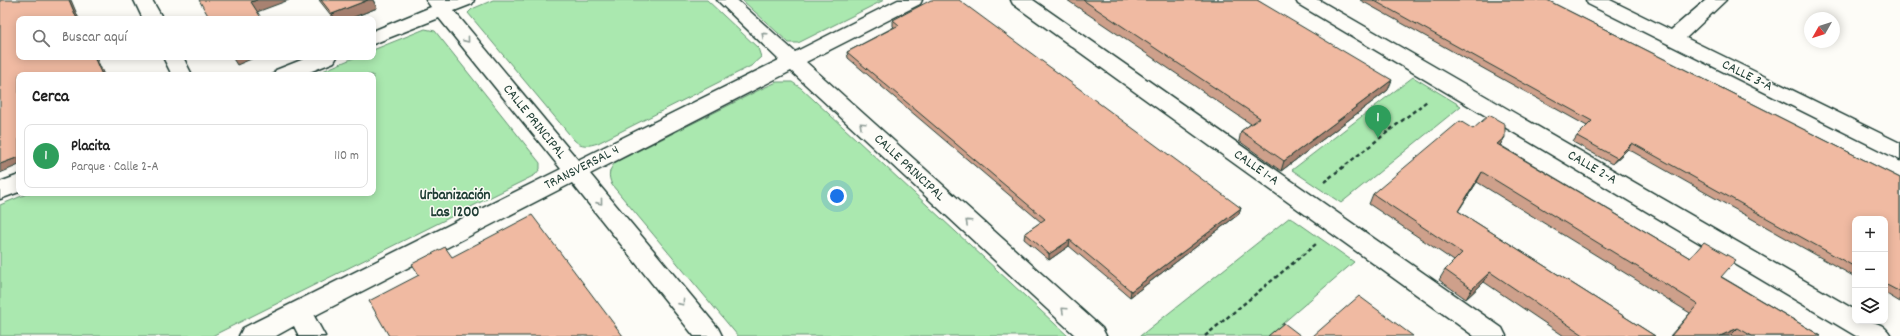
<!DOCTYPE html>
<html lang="es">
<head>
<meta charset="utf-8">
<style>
  :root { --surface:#fff; --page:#f6f6f6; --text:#222; --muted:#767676; --line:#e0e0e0; --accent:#c8321e }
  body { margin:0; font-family:Dekko,sans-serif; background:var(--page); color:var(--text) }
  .controls { position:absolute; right:12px; bottom:12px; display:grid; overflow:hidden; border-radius:8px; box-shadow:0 2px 10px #0003 }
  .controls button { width:36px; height:36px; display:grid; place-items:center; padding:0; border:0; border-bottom:1px solid var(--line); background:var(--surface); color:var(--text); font:20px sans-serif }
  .compass { position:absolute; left:1804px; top:12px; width:36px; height:36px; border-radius:50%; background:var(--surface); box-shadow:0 2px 10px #0003; rotate:231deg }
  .you { position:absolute; left:837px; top:196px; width:14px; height:14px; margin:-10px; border:3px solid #fff; border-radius:50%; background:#1a73e8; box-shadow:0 0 0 6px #1a73e833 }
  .badge { display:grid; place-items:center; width:26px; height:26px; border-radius:50%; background:var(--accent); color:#fff; font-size:13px; font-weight:700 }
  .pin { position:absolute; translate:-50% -33px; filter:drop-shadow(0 1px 2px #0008) }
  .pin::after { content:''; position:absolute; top:21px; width:14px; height:12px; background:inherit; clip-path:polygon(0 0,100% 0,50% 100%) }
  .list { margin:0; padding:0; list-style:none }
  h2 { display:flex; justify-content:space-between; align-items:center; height:52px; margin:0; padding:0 16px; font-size:17px }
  h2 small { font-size:13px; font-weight:400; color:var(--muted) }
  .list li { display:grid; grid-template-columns:26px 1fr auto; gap:12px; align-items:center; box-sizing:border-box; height:64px; margin:0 8px 8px; padding:0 8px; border:1px solid var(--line); border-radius:8px }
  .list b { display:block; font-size:15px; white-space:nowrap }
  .list p { margin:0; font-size:13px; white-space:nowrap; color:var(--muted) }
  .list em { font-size:13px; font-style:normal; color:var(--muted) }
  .icon { flex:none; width:22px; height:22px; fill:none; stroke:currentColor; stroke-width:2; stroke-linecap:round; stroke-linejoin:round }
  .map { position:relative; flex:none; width:1900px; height:336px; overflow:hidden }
  .search { position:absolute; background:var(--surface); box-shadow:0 2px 10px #0003; left:16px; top:16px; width:360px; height:44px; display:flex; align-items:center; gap:10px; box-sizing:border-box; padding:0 14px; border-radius:8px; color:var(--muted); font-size:15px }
  .panel { position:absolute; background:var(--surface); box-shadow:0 2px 10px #0003; left:16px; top:72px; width:360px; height:124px; border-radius:8px }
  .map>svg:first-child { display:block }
  .green { fill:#aae8af; stroke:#649272 }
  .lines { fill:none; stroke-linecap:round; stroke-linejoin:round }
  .minor-casing { stroke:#1f3d34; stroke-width:3 }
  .path { stroke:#1f3d34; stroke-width:2.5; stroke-dasharray:4 3; stroke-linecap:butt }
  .minor { fill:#fdfcf7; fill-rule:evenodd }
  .wall { fill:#cea08b; stroke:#1f3d34 }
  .shaded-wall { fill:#a88271; stroke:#1f3d34 }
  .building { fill:#f0baa2; stroke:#1f3d34 }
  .oneway { stroke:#8e9c96 }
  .labels { text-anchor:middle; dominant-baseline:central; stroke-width:3; stroke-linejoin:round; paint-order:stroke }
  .street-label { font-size:14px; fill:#1f3d34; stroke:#fdfcf7 }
  .neighbourhood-label { font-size:15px; font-weight:bold; fill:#1f3d34; stroke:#fdfcf7 }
</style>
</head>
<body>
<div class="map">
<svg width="1900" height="336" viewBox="0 0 1900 336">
  <rect width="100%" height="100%" fill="#fdfcf7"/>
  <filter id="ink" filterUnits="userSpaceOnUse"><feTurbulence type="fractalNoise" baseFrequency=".025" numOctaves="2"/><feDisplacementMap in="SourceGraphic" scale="8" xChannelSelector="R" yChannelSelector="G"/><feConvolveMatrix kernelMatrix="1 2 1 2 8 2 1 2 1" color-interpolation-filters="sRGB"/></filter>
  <g filter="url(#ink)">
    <path class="green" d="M493,0H707L758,48L761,57L751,66L598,143C589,146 581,147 574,140L468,13L472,9Z
      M742,0H884L798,43H789Z
      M425,29L435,31L540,163V169L535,175L212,336H0V205L29,193H373V75H313L356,57H373V50Z
      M1413,77L1461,106L1341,203L1292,170Z
      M777,82H792L801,88L1068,336H738L612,185C608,176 608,170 616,162L761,89Z
      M1290,217L1354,262L1268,336H1140Z"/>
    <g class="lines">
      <g class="minor-casing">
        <path id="minor" d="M134,0H152L163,19H143Z
          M426,0H474L472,4L454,11L578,160L779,60L717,0H737L795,52L898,0H922L920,4L806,62L1102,328L1106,336H1076L791,71L590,174L718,328L722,336H694L572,183L314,316L325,336H299L294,326L276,336H239L243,328L561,169L439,18L373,44V31L431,7Z
          M1011,0H1033L1502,328L1506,336H1474L1013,4Z
          M1296,0H1319L1855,310V321C1870,321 1883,321 1891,336H1856L1298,4Z
          M1586,0H1610L1671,30L1706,0H1726L1686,38L1900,143V160L1588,4Z
          M163,57H183L192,75H172Z
          M309,57H337L334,62L302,75H273L276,70Z
          M19,175V192L0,199V182Z"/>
      </g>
      <path class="path" d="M1324,182L1427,101
        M1205,336L1316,244"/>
      <use href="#minor" class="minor"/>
    </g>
    <path class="wall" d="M319,0H373L377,8L349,19H334Z
      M1067,0H1257L1388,90L1281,171L1239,141L1241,131L1251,124Z
      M1360,0H1547L1900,178V302L1885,293V219H1855V277L1628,149L1612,164L1573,142L1577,136L1587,126Z
      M893,20L1241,208L1239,214L1130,297L1069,246L1049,260L1024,239L1025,233L1041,222L848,58L847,52L894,27L893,26Z
      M1473,129L1505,137L1500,145L1821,336H1670L1690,313L1477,182L1458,211L1655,336H1564L1484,282L1466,299L1439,280L1445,270L1454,261L1369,204L1373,194Z"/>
    <path class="shaded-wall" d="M69,0H71L79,19H77Z
      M257,0H289L257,12L251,2Z
      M368,0H373L377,8L349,19H335L332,14Z
      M94,57H96L104,75H102Z
      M232,57H256L237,65Z
      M1392,80L1388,90L1281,171L1284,161Z
      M1505,137L1499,147L1497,144Z
      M1632,143L1628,149L1612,164L1617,158Z
      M19,157V165L0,173V164Z
      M1482,172L1477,182L1452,221L1458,211Z
      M1241,208L1239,214L1130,297L1131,291Z
      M1070,240L1069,246L1049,260V254Z
      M1490,272L1484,282L1466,299L1472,289Z
      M1738,328L1730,336H1720Z"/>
    <path class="building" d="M0,0H69L77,19H19V57H94L102,75H19V157L0,164Z
      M199,0H257L251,2L262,19H210Z
      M321,0H368L332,14Z
      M931,0H959L1241,208L1131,291L1070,240L1049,254L1025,233L1045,219L847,52L899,25L893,20Z
      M1083,0H1257L1392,80L1284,161L1241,131L1260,118Z
      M1373,0H1547L1900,178V292L1885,284V219H1855V267L1632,143L1617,158L1577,136L1592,121Z
      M1489,115L1505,124V137L1497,144L1690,258L1704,242L1736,260L1721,277L1821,336H1752L1738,328L1720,336H1671L1698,304L1482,172L1458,211L1655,336H1585L1490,272L1472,289L1445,270L1462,253L1373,194L1460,121L1473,129Z
      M532,215L623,336H389L369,301L419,275L412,264L445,247L452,257Z
      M1359,296L1413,336H1313Z
      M1284,323L1301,336H1268Z"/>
    <defs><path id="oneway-chevron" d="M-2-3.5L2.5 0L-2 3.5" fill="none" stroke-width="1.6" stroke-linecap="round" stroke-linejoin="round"/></defs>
    <g class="oneway">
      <use href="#oneway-chevron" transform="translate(764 35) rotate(-138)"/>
      <use href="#oneway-chevron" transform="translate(467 40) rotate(51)"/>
      <use href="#oneway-chevron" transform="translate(862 125) rotate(-137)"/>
      <use href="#oneway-chevron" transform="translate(600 202) rotate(51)"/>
      <use href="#oneway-chevron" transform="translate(968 222) rotate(-138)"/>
      <use href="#oneway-chevron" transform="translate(682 303) rotate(51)"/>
      <use href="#oneway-chevron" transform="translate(1064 310) rotate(-137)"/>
    </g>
  </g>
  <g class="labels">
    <g class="street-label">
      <text transform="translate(1747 76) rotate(26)">CALLE 3-A</text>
      <text transform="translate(534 122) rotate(51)">CALLE PRINCIPAL</text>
      <text transform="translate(582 168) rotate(-27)">TRANSVERSAL 4</text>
      <text transform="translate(909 168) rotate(43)">CALLE PRINCIPAL</text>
      <text transform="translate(1256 168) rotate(35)">CALLE 1-A</text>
      <text transform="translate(1592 168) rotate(30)">CALLE 2-A</text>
    </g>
    <g class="neighbourhood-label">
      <text x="455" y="196">Urbanización<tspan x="455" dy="17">Las 1200</tspan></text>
    </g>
  </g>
</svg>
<div class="controls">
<button>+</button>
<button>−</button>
<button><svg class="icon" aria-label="layers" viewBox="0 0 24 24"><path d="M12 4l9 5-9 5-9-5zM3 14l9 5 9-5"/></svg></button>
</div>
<svg class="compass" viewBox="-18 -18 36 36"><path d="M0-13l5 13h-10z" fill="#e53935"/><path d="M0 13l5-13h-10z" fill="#767676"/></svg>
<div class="you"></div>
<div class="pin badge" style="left:1378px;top:138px;background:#2e9e5b">1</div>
<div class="search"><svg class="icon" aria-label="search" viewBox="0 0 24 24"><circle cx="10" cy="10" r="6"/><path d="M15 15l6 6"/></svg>Buscar aquí</div>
<section class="panel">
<h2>Cerca<small></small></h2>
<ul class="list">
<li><span class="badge" style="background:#2e9e5b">1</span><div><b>Placita</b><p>Parque · Calle 2-A</p></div><em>110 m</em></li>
</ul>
</section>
</div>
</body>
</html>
